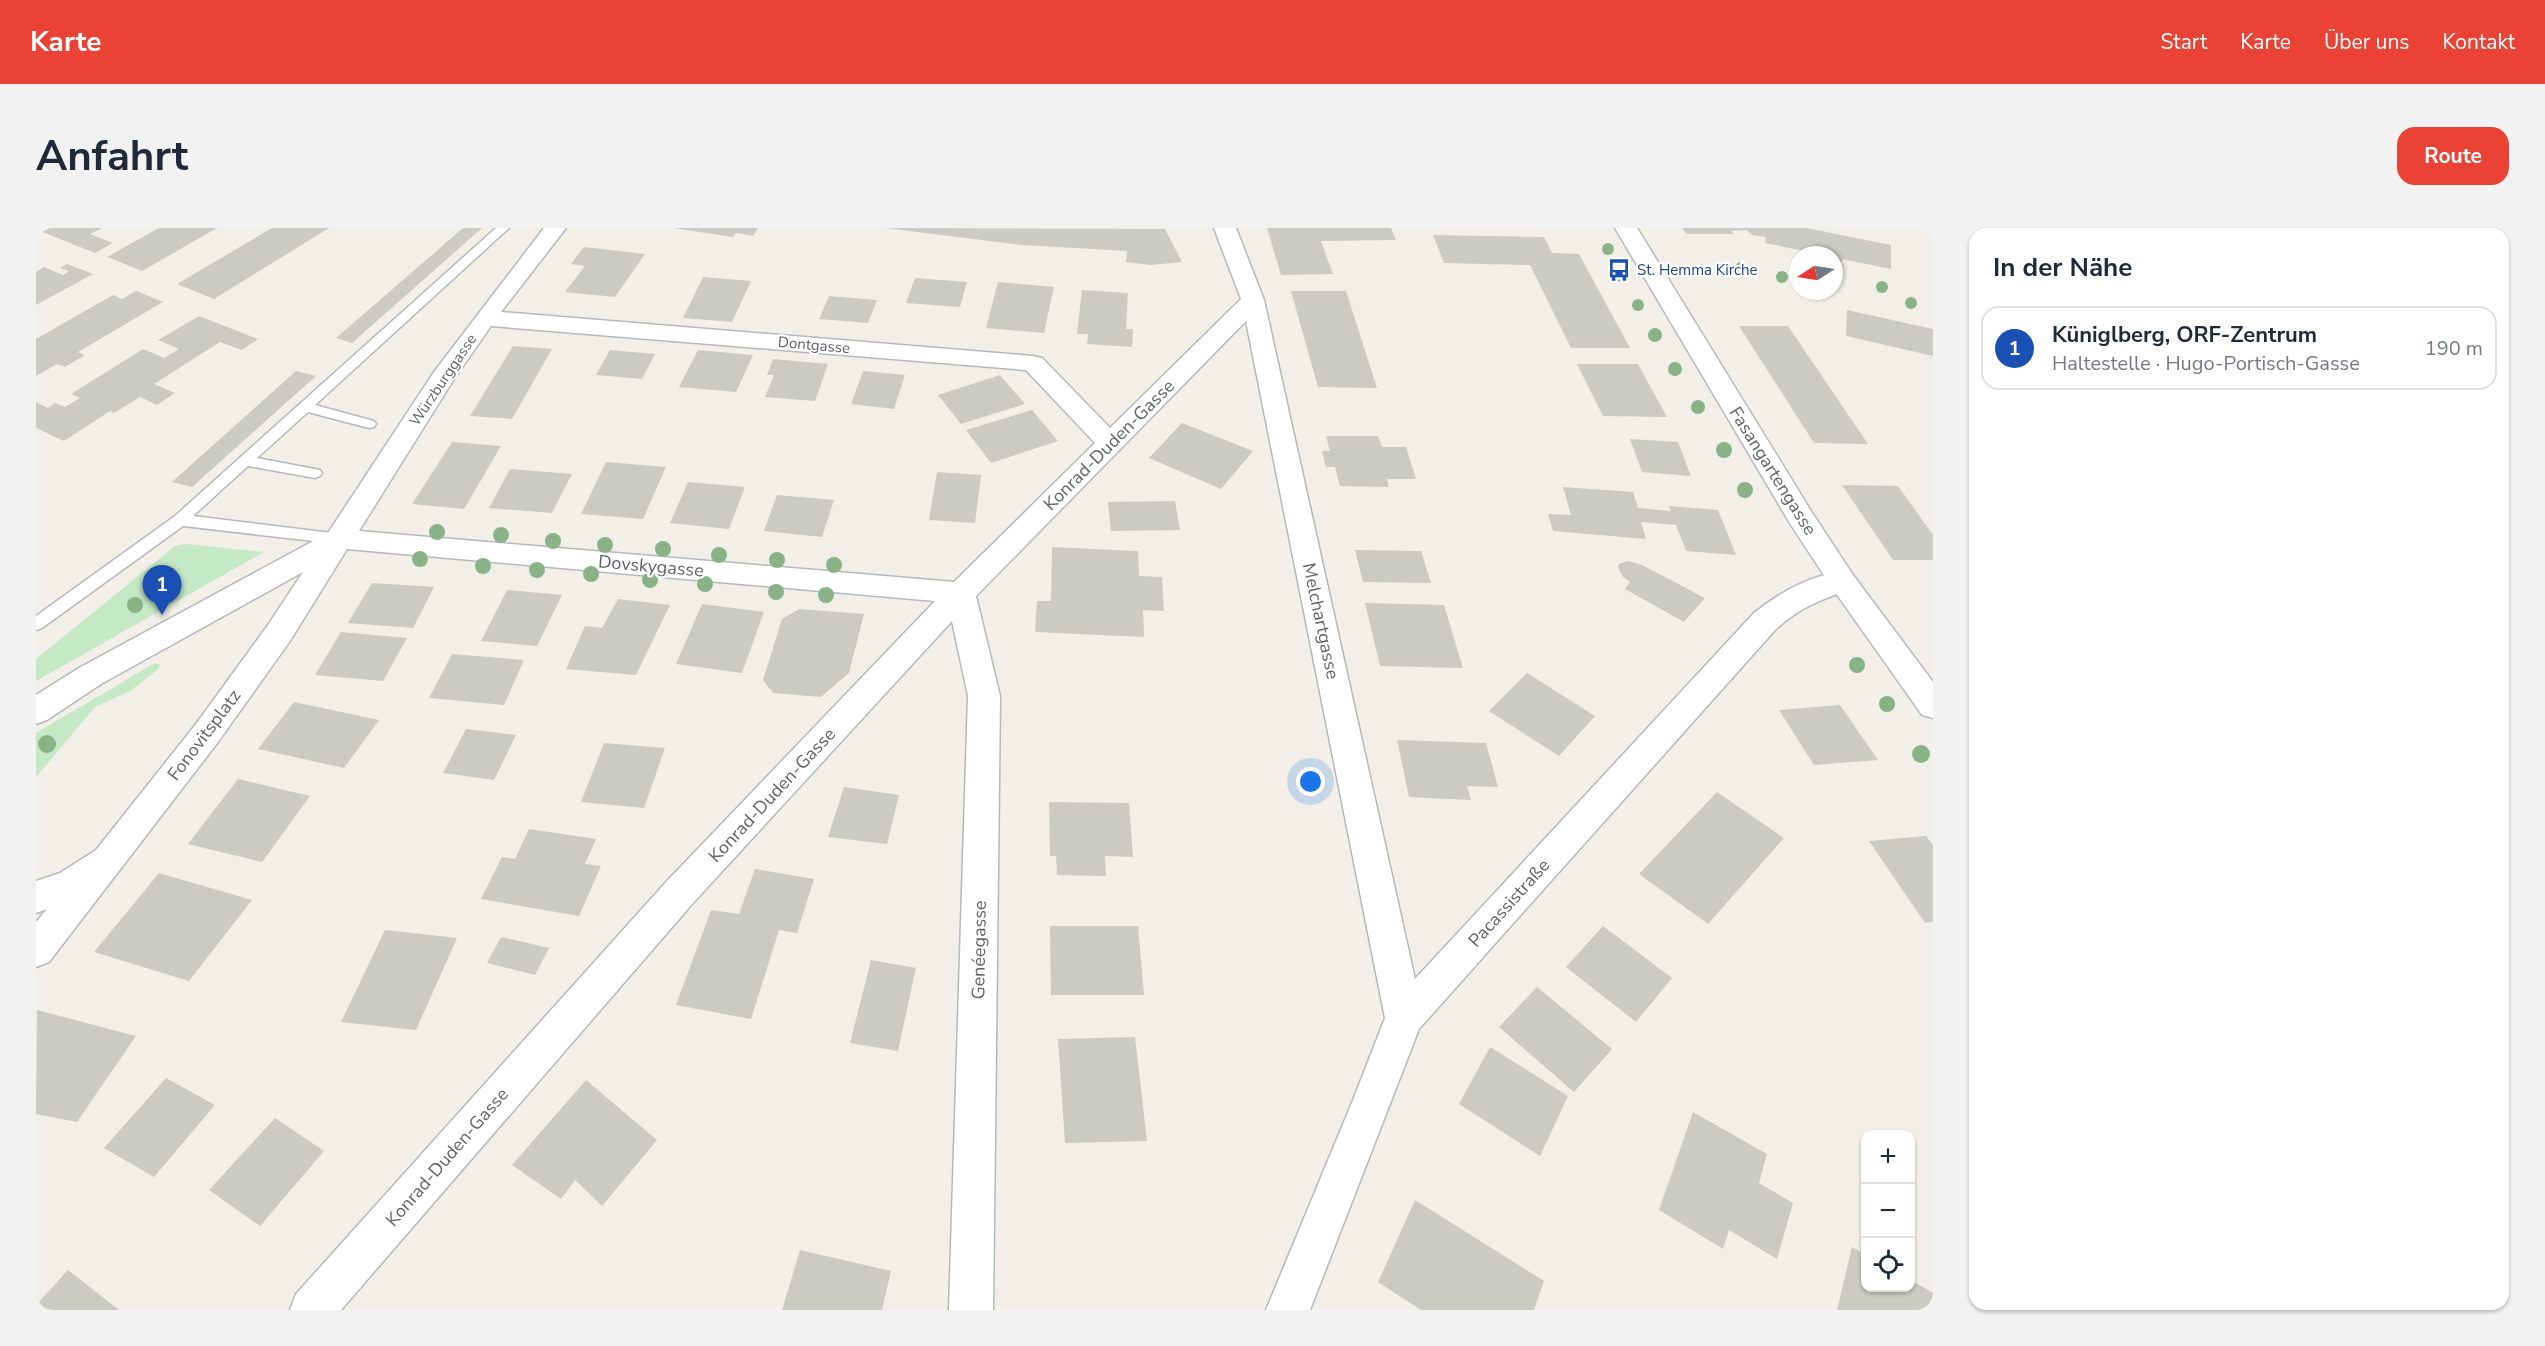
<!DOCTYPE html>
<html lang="de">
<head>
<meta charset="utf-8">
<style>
  :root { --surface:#fff; --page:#f2f2f3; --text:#1f2937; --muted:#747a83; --line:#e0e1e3; --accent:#ea4335 }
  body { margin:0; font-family:"Nunito Sans",sans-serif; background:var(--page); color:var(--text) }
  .controls { position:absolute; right:18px; bottom:18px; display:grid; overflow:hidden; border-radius:12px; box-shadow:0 2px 4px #0004 }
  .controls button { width:54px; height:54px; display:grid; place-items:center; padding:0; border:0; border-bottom:2px solid var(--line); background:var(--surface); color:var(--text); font:30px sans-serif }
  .compass { position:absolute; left:1753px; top:18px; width:54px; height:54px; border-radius:50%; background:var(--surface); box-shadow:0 2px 4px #0004; rotate:258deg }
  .you { position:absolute; left:1275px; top:554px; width:21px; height:21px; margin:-15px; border:4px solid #fff; border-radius:50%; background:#1a73e8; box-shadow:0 0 0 9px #1a73e833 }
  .badge { display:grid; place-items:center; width:39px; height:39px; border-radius:50%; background:var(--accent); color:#fff; font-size:20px; font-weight:700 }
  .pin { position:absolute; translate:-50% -50px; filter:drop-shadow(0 2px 3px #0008) }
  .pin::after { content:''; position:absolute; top:32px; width:21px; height:18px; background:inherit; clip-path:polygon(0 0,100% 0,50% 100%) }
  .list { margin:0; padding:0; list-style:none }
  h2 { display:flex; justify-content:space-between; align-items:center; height:78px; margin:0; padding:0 24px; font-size:26px }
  h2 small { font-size:20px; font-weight:400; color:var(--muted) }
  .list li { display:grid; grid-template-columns:39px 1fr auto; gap:18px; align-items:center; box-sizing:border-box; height:84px; margin:0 12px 12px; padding:0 12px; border:2px solid var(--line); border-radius:18px }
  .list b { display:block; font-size:22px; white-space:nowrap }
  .list p { margin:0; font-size:20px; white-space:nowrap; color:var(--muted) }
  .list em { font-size:20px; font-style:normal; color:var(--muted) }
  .icon { flex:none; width:33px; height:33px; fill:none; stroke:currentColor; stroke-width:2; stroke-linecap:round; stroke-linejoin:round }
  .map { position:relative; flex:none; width:1897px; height:1082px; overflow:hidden; border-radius:18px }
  header { display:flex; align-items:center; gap:36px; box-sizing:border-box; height:84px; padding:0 30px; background:var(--accent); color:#fff }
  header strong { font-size:28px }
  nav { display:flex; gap:33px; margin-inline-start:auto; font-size:21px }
  .intro { display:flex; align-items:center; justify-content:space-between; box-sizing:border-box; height:144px; padding:0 36px }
  h1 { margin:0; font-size:42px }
  .button { padding:15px 27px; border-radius:18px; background:var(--accent); color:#fff; font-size:21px; font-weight:700 }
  main { display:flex; gap:36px; padding:0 36px }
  aside { flex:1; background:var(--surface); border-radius:18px; box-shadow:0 2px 4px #0004 }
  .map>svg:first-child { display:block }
  .green { fill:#c5e8c5 }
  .building { fill:#cccac5 }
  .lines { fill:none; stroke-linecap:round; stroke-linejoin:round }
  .lane-casing { stroke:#b5b8bc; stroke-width:3 }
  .street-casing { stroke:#b5b8bc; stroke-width:3 }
  .secondary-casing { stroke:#b6babf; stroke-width:3 }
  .lane { fill:#fff; fill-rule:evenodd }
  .street { fill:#fff; fill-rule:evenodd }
  .secondary { fill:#fff; fill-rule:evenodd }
  .tree { fill:#89b387 }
  .labels { text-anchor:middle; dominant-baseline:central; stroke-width:4.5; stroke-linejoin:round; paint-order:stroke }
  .far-transit-label { font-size:15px; fill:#164399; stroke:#fff; text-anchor:start }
  .far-street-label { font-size:15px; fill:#5f6368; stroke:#fff }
  .street-label { font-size:18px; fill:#5f6368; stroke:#fff }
</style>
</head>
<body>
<header>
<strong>Karte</strong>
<nav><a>Start</a><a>Karte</a><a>Über uns</a><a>Kontakt</a></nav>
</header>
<div class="intro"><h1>Anfahrt</h1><a class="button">Route</a></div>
<main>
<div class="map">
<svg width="1897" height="1082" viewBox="0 0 1897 1082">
  <rect width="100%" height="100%" fill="#f1efe8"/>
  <path class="green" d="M150,316L228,324L0,453V431L139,318Z
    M119,435L124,437L121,442L94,463L59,479L0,549V505Z"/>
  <path class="building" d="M10,0H66L54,6L77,15L59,25L4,3Z
    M123,0H181L106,43L71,29Z
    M236,0H293L178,71L141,56Z
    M427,0H446L316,115L300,110Z
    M637,0H722L717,8L700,5L697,9Z
    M849,0L1129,1L1146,34L1115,37L1090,34L1091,23L987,17Z
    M1231,0H1355L1360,12L1285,13L1297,46L1245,47Z
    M1646,0H1770L1855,17V41L1806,31V34L1798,33V27H1778V25L1729,15L1730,9L1716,7L1711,2L1695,3L1698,6H1651Z
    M1397,7L1508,9L1516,25L1543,26L1594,120H1535L1494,37L1408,35Z
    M548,19L609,26L579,69L529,64L549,38L535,36Z
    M31,36L57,46L0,77V44L8,39L27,47L33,43L24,40Z
    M667,49L715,53L696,94L647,90Z
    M879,50L931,54L924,79L870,75Z
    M962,54L1018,59L1008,105L950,100Z
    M1046,62L1092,65L1090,101H1097L1096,119L1051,116L1052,106H1041Z
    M100,63L127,74L42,124L49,127L29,139L21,136L0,148V111L77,67L86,71Z
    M1255,63H1310L1341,160L1282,159Z
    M793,68L841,72L832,95L783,91Z
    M1811,82L1897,101V128L1810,108Z
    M163,88L222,111L206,122L184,114L118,156L139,165L121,177L104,169L78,185L74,183L28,213L0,200V174L12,180L19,175L29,179L44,170L35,166L107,121L128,130L143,121L122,112Z
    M1703,98H1752L1832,216L1778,215Z
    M477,118L516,121L476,191L434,188Z
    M574,122L619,126L606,151L560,147Z
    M662,122L717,127L700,164L643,159Z
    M737,131L792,136L779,173L729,169L738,147H731Z
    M1541,136H1602L1631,189L1567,188Z
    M260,143L280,148L156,259L136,254Z
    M827,143L869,147L858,181L815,176Z
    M964,147L989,176L925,196L902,167Z
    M996,182L1022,213L955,235L930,202Z
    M1146,195L1217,223L1185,261L1113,230Z
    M1290,208H1342L1346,219H1370L1380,251H1351L1353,259L1304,258L1299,239H1290L1286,223H1294Z
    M1594,211L1642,214L1655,248L1606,244Z
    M416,214L465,218L428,281L376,276Z
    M570,234L630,239L607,291L545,286Z
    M474,241L536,246L516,285L453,280Z
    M901,244L945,247L939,295L893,292Z
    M652,254L709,259L693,301L634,295Z
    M1806,257L1862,258L1897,307V332H1857Z
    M1527,259L1597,264L1602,280L1635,283L1633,278L1682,282L1700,327L1650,323L1640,297L1605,294L1610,311L1517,303L1512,286L1535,287Z
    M741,267L798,272L786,309L728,303Z
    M1139,273L1144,302L1075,303L1072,274Z
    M1016,319L1102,323L1103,348L1126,349L1128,383L1107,382L1108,409L999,404L1001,373H1015Z
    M1319,322L1385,323L1395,355L1327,354Z
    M1592,333L1606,337L1669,370L1648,394L1589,361L1594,354L1587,349L1582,339L1583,336Z
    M336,355L398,359L377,400L312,395Z
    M471,362L526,367L501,418L445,413Z
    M582,371L634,377L600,447L530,441L549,398L566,400Z
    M1329,375L1408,377L1427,440L1344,438Z
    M666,376L728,384L706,445L640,436Z
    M763,381L828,386L813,445L785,469L737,465L727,452L746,391Z
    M305,404L371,410L347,453L279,447Z
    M416,426L488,432L468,477L393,470Z
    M1491,445L1559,488L1523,528L1453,483Z
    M258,474L343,492L308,540L222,521Z
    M1804,477L1842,532L1778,537L1743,482Z
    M430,501L480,507L458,552L407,545Z
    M1361,512L1450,515L1462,559L1431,558L1435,572L1373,569Z
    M568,515L629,520L608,580L545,574Z
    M202,551L274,568L226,634L152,616Z
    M808,559L863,567L851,616L792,609Z
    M1681,564L1748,610L1672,696L1603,646Z
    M1013,574L1093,575L1097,629L1069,628L1070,648L1021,647L1020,628H1014Z
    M493,601L560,611L549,636L565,638L543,688L445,671L466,629L479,631Z
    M1890,608L1897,617V694L1889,695L1833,613Z
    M719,641L778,651L761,705L743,702L715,791L640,777L675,682L703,686Z
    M123,645L216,672L153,753L58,724Z
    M1014,698H1102L1108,767H1015Z
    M1567,698L1636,750L1600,794L1530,739Z
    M349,702L421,710L380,802L305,794Z
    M465,709L513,720L499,747L451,735Z
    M835,732L880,740L862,823L814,815Z
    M1501,759L1576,821L1538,864L1463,799Z
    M1,782L100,808L41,894L0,886Z
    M1099,809L1111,913L1029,915L1022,811Z
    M1454,819L1532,868L1504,928L1423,876Z
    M130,850L179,877L118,949L68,920Z
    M550,852L621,912L566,978L539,952L525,971L476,937Z
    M1657,884L1731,926L1723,955L1757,975L1741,1031L1693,1002L1687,1021L1623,982Z
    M239,890L288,923L224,998L173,962Z
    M1379,972L1508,1053L1498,1082H1385L1342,1054Z
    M1816,1019L1830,1027V1060H1874L1875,1052L1897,1065V1082H1801Z
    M764,1022L855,1043L846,1082H746Z
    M32,1042L83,1082H0V1077Z"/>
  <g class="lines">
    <g class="lane-casing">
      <path id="lane" d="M460,0H473L279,177L338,193L340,196L338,199L333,200L272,184L221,230L284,242L286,245L284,248L279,250L212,238L157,288L304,306L309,307L312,311L309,315L304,316L147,298L6,400L0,402V388L139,288Z"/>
    </g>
    <g class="street-casing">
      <path id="street" d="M508,0H530L465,84L997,128L1006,130L1074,200L1205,71L1178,0H1200L1228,72L1379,751L1718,385C1741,366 1787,338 1817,347L1822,354L1817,361C1787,370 1763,380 1740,401L1383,801L1274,1082H1230L1317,872L1349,790L1210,93L940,368L964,468L957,1082H913L932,468L916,393L657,675L305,1082H254L260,1066L631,653L899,373L311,321L254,413L182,514L13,734L0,739V694L11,681L0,685V653L24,645L60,622L160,496L232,397L267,344L65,456L11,492L0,496V467L43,440L292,305L398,144ZM455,98L990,142L1059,215L918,354L323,303L418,151Z"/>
    </g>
    <g class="secondary-casing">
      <path id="secondary" d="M1579,0H1601L1775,283L1817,347L1897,454V490L1886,487L1797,361L1755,297Z"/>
    </g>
    <use href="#lane" class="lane"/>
    <use href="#street" class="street"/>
    <use href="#secondary" class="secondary"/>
  </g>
  <g class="tree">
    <circle cx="1572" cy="21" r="6"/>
    <circle cx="1705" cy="40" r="6"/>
    <circle cx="1586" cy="48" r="6"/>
    <circle cx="1746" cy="49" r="6"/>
    <circle cx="1846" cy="59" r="6"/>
    <circle cx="1875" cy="75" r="6"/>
    <circle cx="1602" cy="77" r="6"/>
    <circle cx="1619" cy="107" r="7"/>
    <circle cx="1639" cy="141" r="7"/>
    <circle cx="1662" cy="179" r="7"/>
    <circle cx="1688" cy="222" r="8"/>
    <circle cx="1709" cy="262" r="8"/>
    <circle cx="401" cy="304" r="8"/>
    <circle cx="465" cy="307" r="8"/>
    <circle cx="517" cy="313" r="8"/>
    <circle cx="569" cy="317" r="8"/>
    <circle cx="627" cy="321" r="8"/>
    <circle cx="683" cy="327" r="8"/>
    <circle cx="384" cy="331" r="8"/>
    <circle cx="741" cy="332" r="8"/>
    <circle cx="798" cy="337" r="8"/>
    <circle cx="447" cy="338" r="8"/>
    <circle cx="501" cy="342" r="8"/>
    <circle cx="555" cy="346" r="8"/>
    <circle cx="614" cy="352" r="8"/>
    <circle cx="669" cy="356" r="8"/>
    <circle cx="740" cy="364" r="8"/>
    <circle cx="790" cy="367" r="8"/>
    <circle cx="99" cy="377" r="8"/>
    <circle cx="1821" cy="437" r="8"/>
    <circle cx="1851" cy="476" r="8"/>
    <circle cx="11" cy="516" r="9"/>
    <circle cx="1885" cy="526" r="9"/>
  </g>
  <defs>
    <g id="bus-bare" transform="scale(1.8)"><path d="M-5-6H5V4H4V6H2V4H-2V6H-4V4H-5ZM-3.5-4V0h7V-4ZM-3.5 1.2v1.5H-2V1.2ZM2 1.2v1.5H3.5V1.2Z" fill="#1a4fb4" stroke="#fff" stroke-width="2.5" paint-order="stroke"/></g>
  </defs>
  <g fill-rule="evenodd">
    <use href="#bus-bare" x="1583" y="42"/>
  </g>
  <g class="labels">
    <g class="far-transit-label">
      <text x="1601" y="42">St. Hemma Kirche</text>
    </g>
    <g class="far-street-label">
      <text transform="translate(778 117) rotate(5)">Dontgasse</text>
      <text transform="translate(407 152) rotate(-56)">Würzburggasse</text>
    </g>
    <g class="street-label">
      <text transform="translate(1073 217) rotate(-45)">Konrad-Duden-Gasse</text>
      <text transform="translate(1737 243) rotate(58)">Fasangartengasse</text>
      <text transform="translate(615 338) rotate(5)">Dovskygasse</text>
      <text transform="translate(1285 393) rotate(78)">Melchartgasse</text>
      <text transform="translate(168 507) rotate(-53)">Fonovitsplatz</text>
      <text transform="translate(736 567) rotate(-47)">Konrad-Duden-Gasse</text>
      <text transform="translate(1473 675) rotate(-48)">Pacassistraße</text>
      <text transform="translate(943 722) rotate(-89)">Genéegasse</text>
      <text transform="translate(411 929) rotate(-49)">Konrad-Duden-Gasse</text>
    </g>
  </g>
</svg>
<div class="controls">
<button>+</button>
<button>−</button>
<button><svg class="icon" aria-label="locate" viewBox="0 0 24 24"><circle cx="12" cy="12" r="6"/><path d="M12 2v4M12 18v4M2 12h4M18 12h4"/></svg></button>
</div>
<svg class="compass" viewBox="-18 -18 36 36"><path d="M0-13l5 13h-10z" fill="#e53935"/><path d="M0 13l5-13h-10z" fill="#747a83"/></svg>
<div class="you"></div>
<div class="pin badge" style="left:126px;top:387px;background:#1a4fb4">1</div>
</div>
<aside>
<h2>In der Nähe<small></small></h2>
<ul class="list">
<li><span class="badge" style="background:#1a4fb4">1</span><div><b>Küniglberg, ORF-Zentrum</b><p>Haltestelle · Hugo-Portisch-Gasse</p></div><em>190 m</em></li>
</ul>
</aside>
</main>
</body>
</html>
